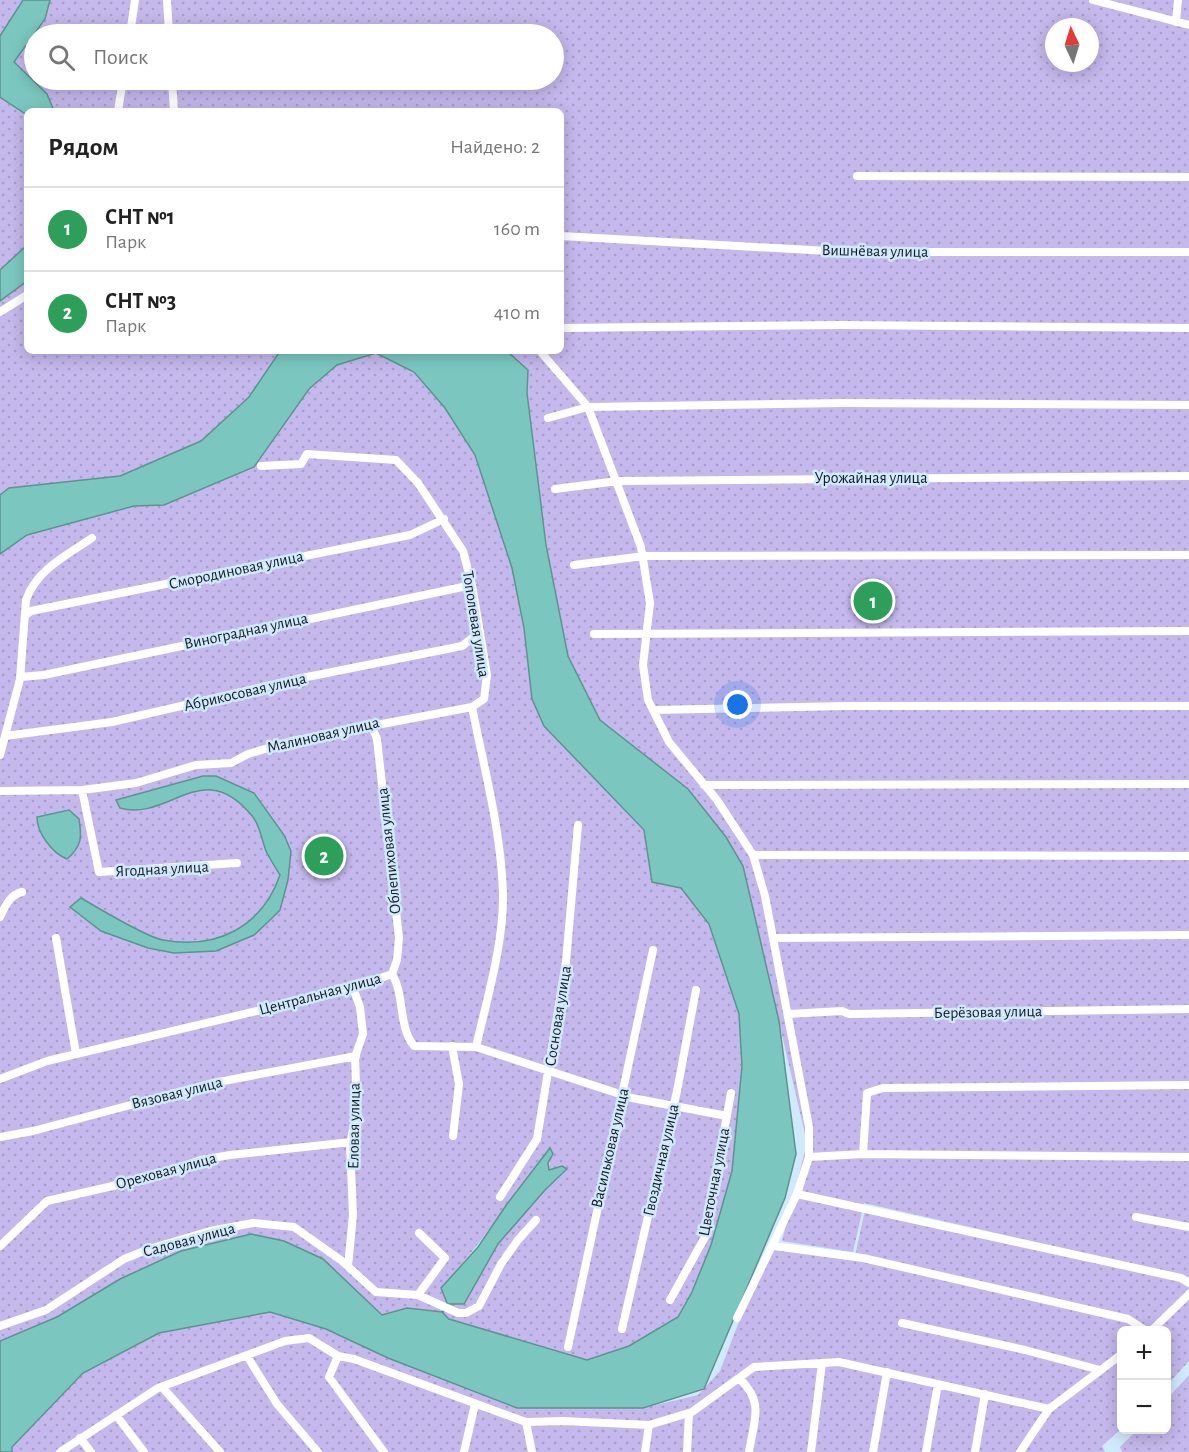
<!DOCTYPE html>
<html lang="ru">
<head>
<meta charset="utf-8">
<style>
  :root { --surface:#fff; --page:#f2f2f2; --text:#222; --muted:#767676; --line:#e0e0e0; --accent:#ea580c }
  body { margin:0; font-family:"Alegreya Sans",sans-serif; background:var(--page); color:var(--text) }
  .controls { position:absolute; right:18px; bottom:18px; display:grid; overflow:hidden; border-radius:9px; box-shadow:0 3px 15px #0003 }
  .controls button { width:54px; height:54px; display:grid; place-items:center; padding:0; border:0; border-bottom:2px solid var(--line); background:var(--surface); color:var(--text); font:30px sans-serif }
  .compass { position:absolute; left:1045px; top:18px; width:54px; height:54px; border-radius:50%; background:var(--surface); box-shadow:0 3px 15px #0003; rotate:356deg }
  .you { position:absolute; left:738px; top:705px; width:21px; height:21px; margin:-15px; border:4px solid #fff; border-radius:50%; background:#1a73e8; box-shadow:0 0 0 9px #1a73e833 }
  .badge { display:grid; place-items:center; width:39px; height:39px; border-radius:50%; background:var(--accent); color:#fff; font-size:20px; font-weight:700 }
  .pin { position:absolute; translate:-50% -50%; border:3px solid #fff; box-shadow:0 2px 6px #0006 }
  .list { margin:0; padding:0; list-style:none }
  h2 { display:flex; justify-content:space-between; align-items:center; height:78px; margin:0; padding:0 24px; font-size:26px }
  h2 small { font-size:20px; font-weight:400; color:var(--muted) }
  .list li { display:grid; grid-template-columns:39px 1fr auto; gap:18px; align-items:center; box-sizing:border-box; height:84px; padding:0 24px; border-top:2px solid var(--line) }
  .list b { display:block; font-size:22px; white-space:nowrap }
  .list p { margin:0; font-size:20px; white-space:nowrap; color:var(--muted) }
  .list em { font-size:20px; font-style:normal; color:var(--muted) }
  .icon { flex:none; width:33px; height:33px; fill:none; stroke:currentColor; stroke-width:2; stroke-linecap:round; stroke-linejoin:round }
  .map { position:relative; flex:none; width:1189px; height:1452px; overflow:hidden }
  .search { position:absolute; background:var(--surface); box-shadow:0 3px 15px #0003; left:24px; top:24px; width:540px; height:66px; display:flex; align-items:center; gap:15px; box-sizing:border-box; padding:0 21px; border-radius:33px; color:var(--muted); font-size:22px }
  .panel { position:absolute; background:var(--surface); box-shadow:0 3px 15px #0003; left:24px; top:108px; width:540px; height:246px; border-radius:9px }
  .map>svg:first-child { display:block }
  .garden { fill:url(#garden-dots); fill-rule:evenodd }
  .water { fill:#7bc7bf; stroke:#5c9490; stroke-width:1.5 }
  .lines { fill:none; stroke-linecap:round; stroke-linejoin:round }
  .street { stroke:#fff; stroke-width:8 }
  .labels { text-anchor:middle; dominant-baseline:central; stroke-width:5; stroke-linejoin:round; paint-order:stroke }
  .street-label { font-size:16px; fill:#131c22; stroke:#d0e9fc }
</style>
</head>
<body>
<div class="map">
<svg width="1189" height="1452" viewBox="0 0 1189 1452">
  <defs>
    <pattern id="garden-dots" width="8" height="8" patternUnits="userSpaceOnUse" patternTransform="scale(1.5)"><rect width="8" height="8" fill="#c4b8ec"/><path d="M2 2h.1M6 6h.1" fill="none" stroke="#a89eca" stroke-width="1.8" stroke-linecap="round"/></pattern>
  </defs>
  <rect width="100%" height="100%" fill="#d0e9fc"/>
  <path class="garden" d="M0,0H1189V1277L864,1203L853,1252L782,1241L807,1143L743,866L726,837L688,789L600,720L568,656L546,545L527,393L528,370L507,351H561V111H27V351H280L249,397L201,441L120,476L9,488L0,495ZM1054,27H1090V63H1054ZM34,34H554V80H34Z
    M376,353L414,372L445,408L475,455L512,568L544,726L644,831L652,882L681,888L709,924L739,1014L742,1066L732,1171L711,1245L692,1292L678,1317L629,1346L587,1360L449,1319L443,1313L448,1304H464L498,1244L545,1190L567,1170L549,1171L550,1149C513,1196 481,1244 441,1288L447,1303L442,1312L407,1308L382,1315L354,1291L181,1251L120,1279L58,1317L0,1341V554L27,535L134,505H164L254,467L309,389L337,365Z
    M865,1210L1189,1280V1361L1167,1385L1166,1330H1122L1121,1429L1102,1446L1105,1452H12V1447L83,1373L159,1333L270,1312L326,1329L388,1358L517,1408H643L698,1395L720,1371L768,1246L855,1256Z
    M1189,1375V1452H1122L1120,1447L1137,1430H1166L1167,1399Z"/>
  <path class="water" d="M23,0H50L45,19L14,62L47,94L54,111H27V115L0,97V36Z
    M27,242V281L0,301V270L26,246Z
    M280,351H507L528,370L527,393L546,545L568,656L600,720L688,789L726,837L743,866L779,1021L796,1154L785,1198L704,1389L643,1408H517L388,1358L326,1329L270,1312L159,1333L83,1373L12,1447V1452H0V1341L57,1317L120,1279L181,1251L251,1234L284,1241L323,1259L382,1315L407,1308L442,1312L447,1303L441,1288L478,1247L507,1204L550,1148L553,1154L548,1163L549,1170L562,1166L567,1169L545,1190L498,1244L464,1304H448L443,1313L449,1319L587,1360L629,1346L678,1317L692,1292L711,1245L732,1171L742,1066L739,1014L709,924L681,888L652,882L644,830L544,726L532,699L524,628L512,568L475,455L445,408L414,372L376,353L337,365L309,389L254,467L164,505L134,506L27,535L0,554V495L9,488L120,476L201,441L249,397Z
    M203,776H216L254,793L284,835L291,851L288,880L280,910L269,921L254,935L216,951L174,953L148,948L101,931L70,907L81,898C98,908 146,937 163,940C216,950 262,927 280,875C275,867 270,859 266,851C262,841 260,826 253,817C203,754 170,822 120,808L116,800Z
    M69,810L79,819C82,837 82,846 67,859C52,853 37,833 37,817Z"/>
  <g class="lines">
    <path class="street" d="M167,0L169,34
      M1093,0L1189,25
      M1176,22L1178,0
      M130,34L135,0
      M172,80L174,111
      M118,111L123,80
      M857,176L1189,177
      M561,236L846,252H1189
      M0,312L27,295
      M561,328L841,325L1189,328
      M540,351L588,407L641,547L650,603L643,665L648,700L669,742L717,800L753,855L765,896L809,1127V1157L797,1194L737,1318
      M548,418L588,407L843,403L1189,405
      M261,466L301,464L307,454L396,460L418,483L463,551L472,585L487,675L484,699L472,707C484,768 501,830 503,893C504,942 487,999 476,1047
      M555,489L618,481L1189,476
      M574,565L644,556L1189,555
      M26,615L31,611L410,535L444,519
      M594,634L1189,631
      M20,677L44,675L472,585
      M653,710L846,706H1189
      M372,727L377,739L399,938L397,960L392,974
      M5,736L112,722L297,679L462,646L480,632
      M0,755L20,679L26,600C36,570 67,555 92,538
      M704,785L1189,784
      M82,790L99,872L237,863
      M0,791L82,790L136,783L196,765L231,763L248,754L292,741L472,707
      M753,855L1189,856
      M0,917C5,907 9,895 22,892
      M56,938L76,1054
      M773,938L1189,935
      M788,1014L842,1011L849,1014L1189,1009
      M452,1046L459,1084L453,1136
      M0,1079L47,1061L353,988L392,974C405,995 398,1027 414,1046L476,1047L632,1098L727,1116
      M0,1137L33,1131L213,1083L356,1056
      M863,1154L867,1093L883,1088L1189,1085
      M809,1157L863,1154L1189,1157
      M797,1194L1181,1278L1189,1283
      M500,1197L537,1139L566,962L578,825
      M1136,1217L1189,1227
      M0,1246L47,1201L152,1177L201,1160L230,1155L351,1142
      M774,1246L863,1258L1128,1319L1145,1330
      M348,1266L353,1215L350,1145L357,1109L355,1057L363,1034L360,1007L353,988
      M418,1295L445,1258L419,1233
      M670,1300L705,1237L731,1093
      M902,1323L1025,1350L1100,1370
      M0,1326L46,1310L124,1259L149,1249L210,1231L253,1223L294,1227L342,1261L376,1292L418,1295L458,1313H466L479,1306L501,1264L518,1240L536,1220
      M622,1329L677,1091L696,990
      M1152,1330L1189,1294
      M568,1347L653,950
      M247,1356L277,1404L318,1452
      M338,1356L329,1377L384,1452
      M739,1378C765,1403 754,1419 749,1452
      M162,1387L220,1452
      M116,1415L144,1452
      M526,1422L532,1452
      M80,1438L91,1452
      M60,1452L158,1388L285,1341L309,1338L338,1356L354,1359L526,1422L563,1421L649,1425L692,1412L754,1367L839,1362L1049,1409
      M464,1452L475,1404
      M645,1452L649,1425
      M687,1452L689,1413
      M811,1452L822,1363
      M873,1452L887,1372
      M926,1452L938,1384
      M975,1452L985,1394
      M1020,1452L1049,1409L1122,1354"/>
  </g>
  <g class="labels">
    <g class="street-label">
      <text transform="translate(875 251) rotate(1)">Вишнёвая улица</text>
      <text x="871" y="478">Урожайная улица</text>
      <text transform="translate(236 570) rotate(-12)">Смородиновая улица</text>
      <text transform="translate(476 624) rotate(81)">Тополевая улица</text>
      <text transform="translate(246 631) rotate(-12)">Виноградная улица</text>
      <text transform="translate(245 692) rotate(-13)">Абрикосовая улица</text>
      <text transform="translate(323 735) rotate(-13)">Малиновая улица</text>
      <text transform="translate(389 851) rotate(-96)">Облепиховая улица</text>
      <text transform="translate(162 869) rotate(-3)">Ягодная улица</text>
      <text transform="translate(320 994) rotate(-15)">Центральная улица</text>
      <text transform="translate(988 1012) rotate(-1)">Берёзовая улица</text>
      <text transform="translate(558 1016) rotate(-81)">Сосновая улица</text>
      <text transform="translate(177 1093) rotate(-14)">Вязовая улица</text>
      <text transform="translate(354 1126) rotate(-89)">Еловая улица</text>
      <text transform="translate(610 1148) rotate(-77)">Васильковая улица</text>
      <text transform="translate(661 1160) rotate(-77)">Гвоздичная улица</text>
      <text transform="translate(166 1171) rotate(-15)">Ореховая улица</text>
      <text transform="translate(714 1182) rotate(-79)">Цветочная улица</text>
      <text transform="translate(189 1240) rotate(-15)">Садовая улица</text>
    </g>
  </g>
</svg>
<div class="controls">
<button>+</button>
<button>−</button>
</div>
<svg class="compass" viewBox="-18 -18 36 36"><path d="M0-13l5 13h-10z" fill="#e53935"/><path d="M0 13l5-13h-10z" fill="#767676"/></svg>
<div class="you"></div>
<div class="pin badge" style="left:873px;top:601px;background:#2e9e5b">1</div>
<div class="pin badge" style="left:324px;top:856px;background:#2e9e5b">2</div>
<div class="search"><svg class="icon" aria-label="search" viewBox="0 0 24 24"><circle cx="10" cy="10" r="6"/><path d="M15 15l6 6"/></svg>Поиск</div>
<section class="panel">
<h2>Рядом<small>Найдено: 2</small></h2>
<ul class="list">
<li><span class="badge" style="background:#2e9e5b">1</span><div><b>СНТ №1</b><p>Парк</p></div><em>160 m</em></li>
<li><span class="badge" style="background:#2e9e5b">2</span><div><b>СНТ №3</b><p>Парк</p></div><em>410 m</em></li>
</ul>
</section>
</div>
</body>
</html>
